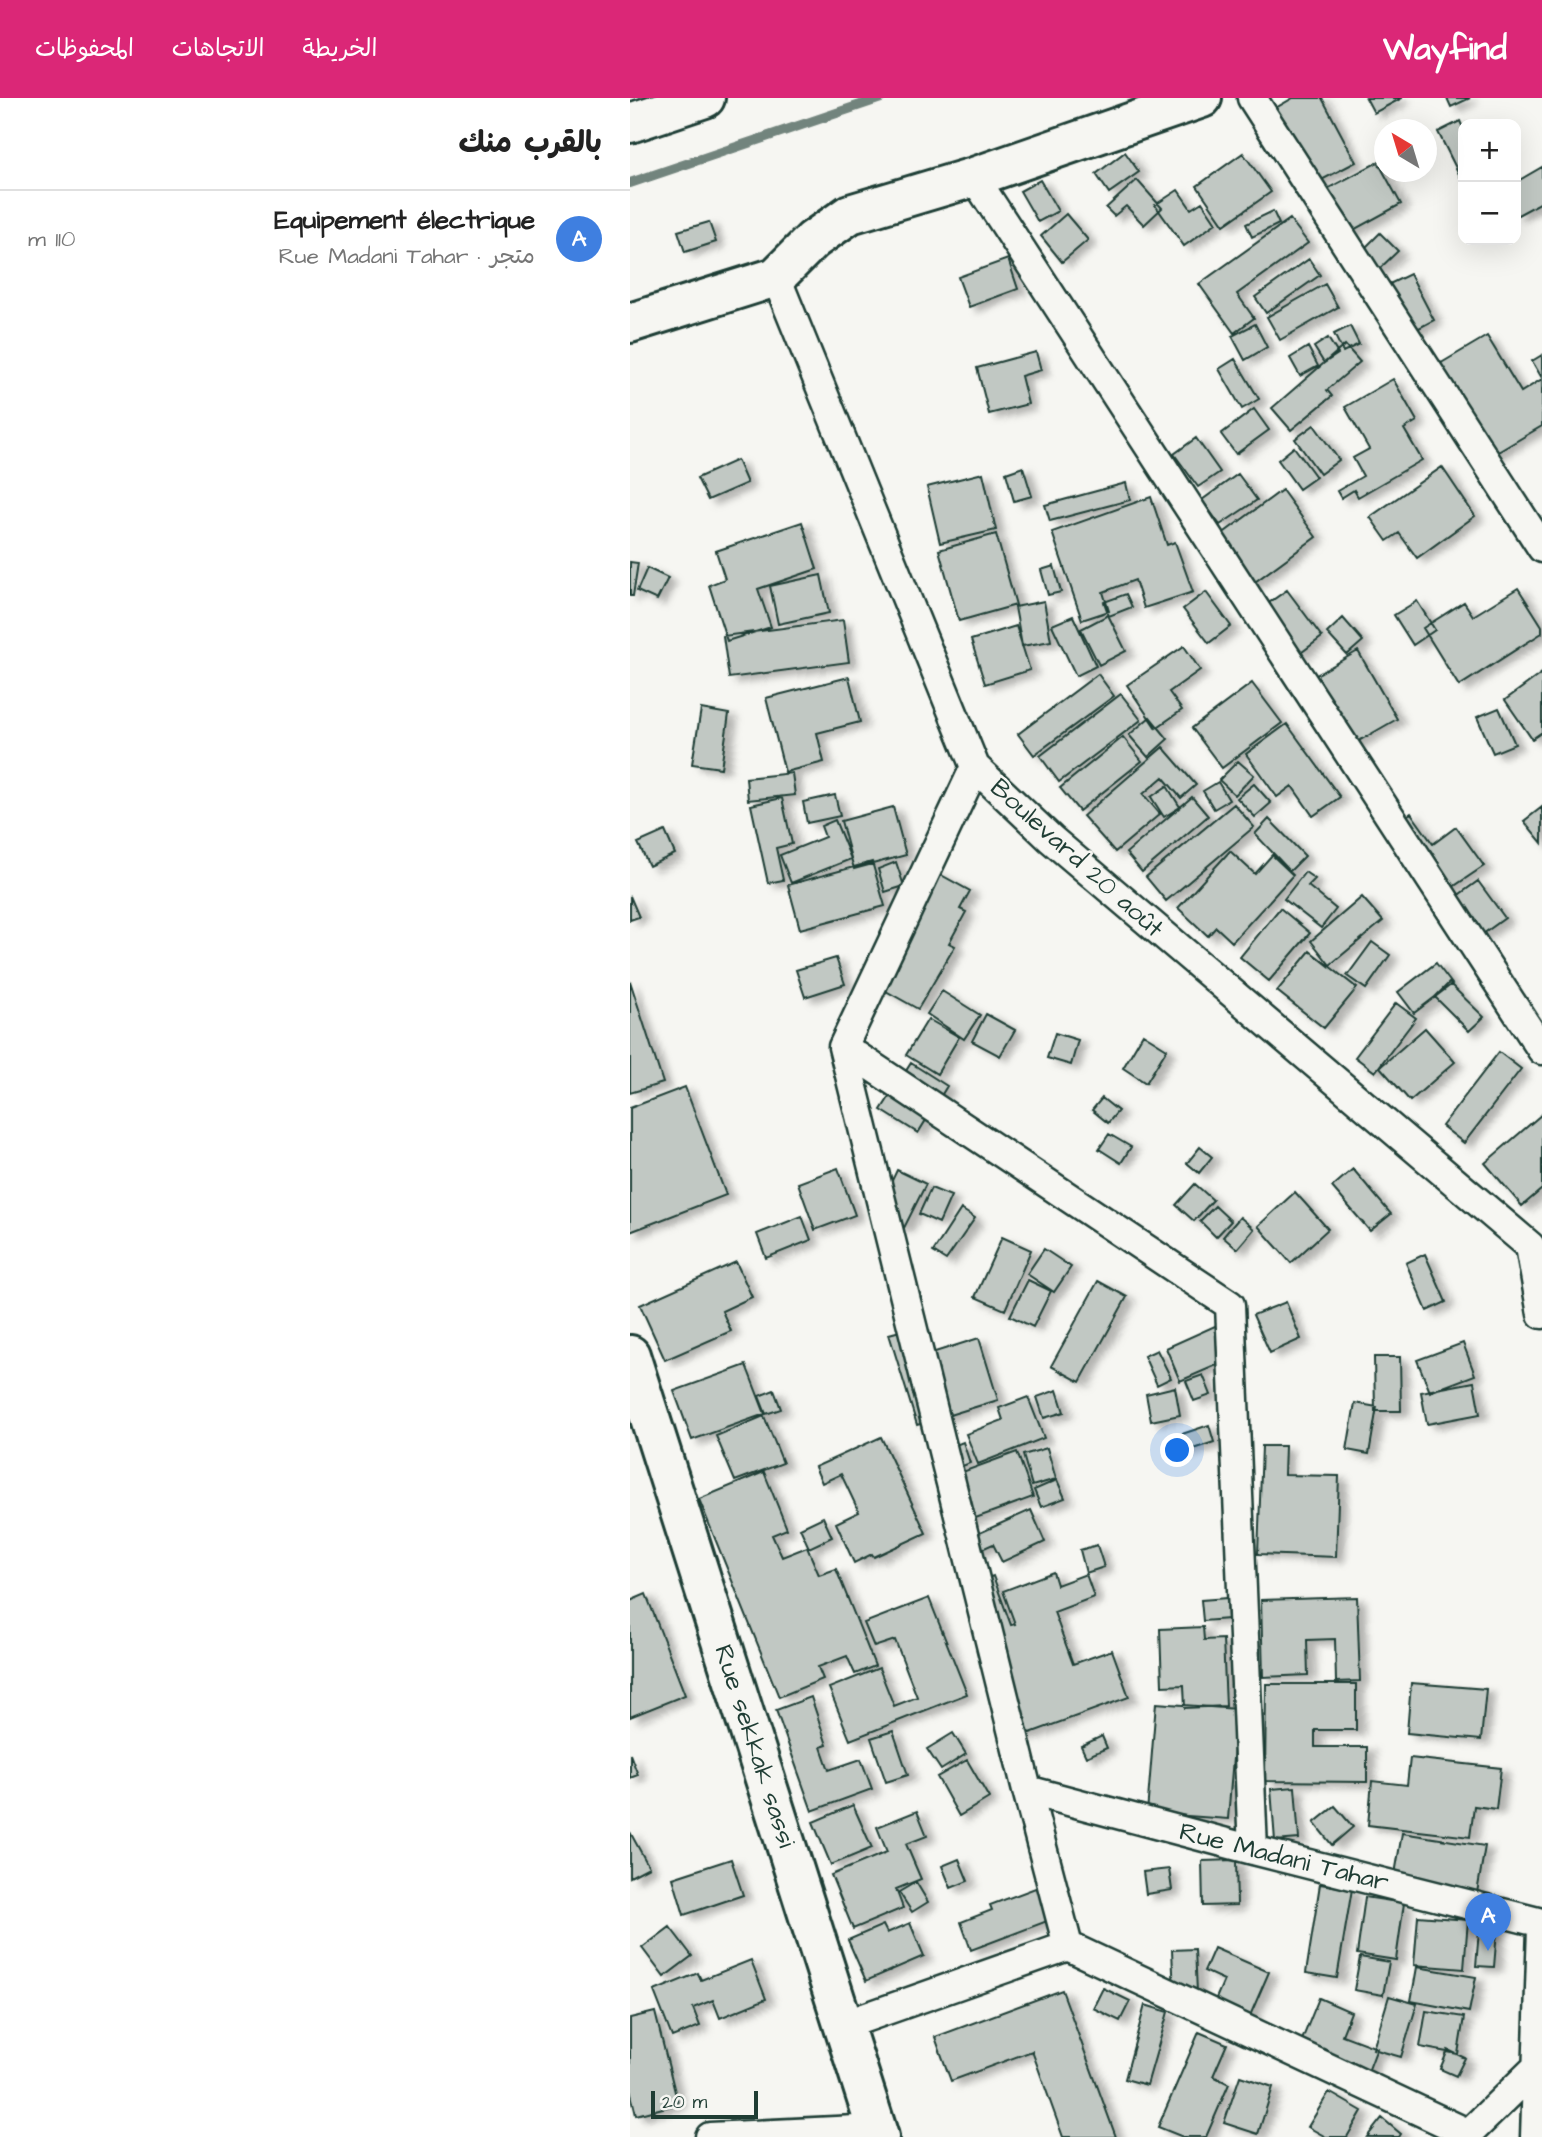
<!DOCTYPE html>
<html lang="ar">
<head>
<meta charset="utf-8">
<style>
  :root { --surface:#fff; --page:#f2f2f2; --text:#222; --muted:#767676; --line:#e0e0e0; --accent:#db2777 }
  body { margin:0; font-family:"Architects Daughter","Playpen Sans Arabic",sans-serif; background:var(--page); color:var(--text); direction:rtl }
  .controls { position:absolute; right:21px; top:21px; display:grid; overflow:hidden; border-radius:14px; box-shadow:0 7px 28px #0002 }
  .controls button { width:63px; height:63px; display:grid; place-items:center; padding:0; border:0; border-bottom:2px solid var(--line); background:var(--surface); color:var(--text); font:35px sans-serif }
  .compass { position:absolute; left:744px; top:21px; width:63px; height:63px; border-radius:50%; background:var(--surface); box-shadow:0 7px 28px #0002; rotate:322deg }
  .scale { position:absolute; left:21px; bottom:18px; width:107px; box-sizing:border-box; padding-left:7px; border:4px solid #1f3d34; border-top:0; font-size:19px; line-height:24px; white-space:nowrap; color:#1f3d34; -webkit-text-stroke:5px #f6f6f2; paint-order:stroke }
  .you { position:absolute; left:548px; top:1353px; width:24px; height:24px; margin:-18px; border:5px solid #fff; border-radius:50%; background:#1a73e8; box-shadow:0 0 0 10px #1a73e833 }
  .badge { display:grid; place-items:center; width:46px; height:46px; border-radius:50%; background:var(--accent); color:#fff; font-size:23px; font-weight:700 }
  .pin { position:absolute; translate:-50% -58px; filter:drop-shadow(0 2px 4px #0008) }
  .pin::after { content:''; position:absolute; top:37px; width:24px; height:21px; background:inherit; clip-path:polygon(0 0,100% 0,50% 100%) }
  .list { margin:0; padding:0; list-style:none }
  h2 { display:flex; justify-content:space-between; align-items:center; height:91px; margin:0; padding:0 28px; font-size:30px }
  h2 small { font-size:23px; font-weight:400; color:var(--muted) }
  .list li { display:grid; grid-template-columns:46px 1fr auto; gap:21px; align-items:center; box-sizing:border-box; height:98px; padding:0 28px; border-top:2px solid var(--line) }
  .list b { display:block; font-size:26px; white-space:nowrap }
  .list p { margin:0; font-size:23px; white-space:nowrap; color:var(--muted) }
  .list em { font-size:23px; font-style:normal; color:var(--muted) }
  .map { position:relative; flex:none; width:912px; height:2039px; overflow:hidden; direction:ltr }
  header { display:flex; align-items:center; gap:42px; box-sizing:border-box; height:98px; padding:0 35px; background:var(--accent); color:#fff }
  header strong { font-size:33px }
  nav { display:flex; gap:38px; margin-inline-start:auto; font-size:24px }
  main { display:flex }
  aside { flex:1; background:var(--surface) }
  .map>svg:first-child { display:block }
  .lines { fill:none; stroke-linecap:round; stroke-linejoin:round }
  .stream { stroke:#72847d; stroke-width:10 }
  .building { fill:#c1c8c3; stroke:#1f3d34; stroke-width:2; filter:url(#shadow) }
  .street-casing { stroke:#1f3d34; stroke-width:33 }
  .secondary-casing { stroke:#1f3d34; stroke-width:44 }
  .street { stroke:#f6f6f2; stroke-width:28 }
  .secondary { stroke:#f6f6f2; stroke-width:38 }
  .labels { text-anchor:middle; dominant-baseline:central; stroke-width:5; stroke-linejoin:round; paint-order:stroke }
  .street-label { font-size:26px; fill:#1f3d34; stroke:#f6f6f2 }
</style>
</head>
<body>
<header>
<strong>Wayfind</strong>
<nav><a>الخريطة</a><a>الاتجاهات</a><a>المحفوظات</a></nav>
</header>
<main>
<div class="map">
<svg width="912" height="2039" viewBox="0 0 912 2039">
  <defs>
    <filter id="shadow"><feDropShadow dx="8" dy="4.5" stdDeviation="3.5" flood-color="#0004"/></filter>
  </defs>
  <rect width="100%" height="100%" fill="#f6f6f2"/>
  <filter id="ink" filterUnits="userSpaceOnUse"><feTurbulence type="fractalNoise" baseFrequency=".0143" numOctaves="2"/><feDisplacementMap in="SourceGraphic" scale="14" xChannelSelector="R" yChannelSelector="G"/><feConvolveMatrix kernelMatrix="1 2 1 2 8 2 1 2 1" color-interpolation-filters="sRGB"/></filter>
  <g filter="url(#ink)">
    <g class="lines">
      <path class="stream" d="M0,85L251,0"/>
    </g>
    <path class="building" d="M663,0H692L726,64L684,86L644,11Z
      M736,0H772L744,15Z
      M817,0H840L821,9Z
      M830,23L833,30V84L808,34Z
      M495,54L509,74L479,95L466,76Z
      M613,55L641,94L594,127L567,88Z
      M748,64L771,106L718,135L695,92Z
      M912,69V104L886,118V84Z
      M410,82L428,113L408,124L390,93Z
      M507,82L532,110L514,127L496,108L484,118L476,110Z
      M548,92L561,111L572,104L586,125L554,148L525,107Z
      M643,113L649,126L622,139L616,126Z
      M436,116L458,142L432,164L411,138Z
      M660,121L678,145L607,196L624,220L604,235L569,186Z
      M79,124L86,144L55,154L48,133Z
      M750,135L768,153L746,174L729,156Z
      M378,161L388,191L339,209L328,179Z
      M679,161L690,177L636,215L625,199Z
      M780,176L804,222L776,237L751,190Z
      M695,186L708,209L650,242L637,219Z
      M625,226L637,249L615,262L602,238Z
      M720,228L729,246L713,254L704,236Z
      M857,238L891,294L912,281V328L851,364L796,274Z
      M698,240L708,256L694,265L684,249Z
      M715,247L730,264L697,292L702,298L661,332L642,310Z
      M678,249L688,268L670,278L660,260Z
      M406,254L411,272L391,278L398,306L359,316L347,270Z
      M912,257V280L902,263Z
      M605,261L629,301L612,311L589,271Z
      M763,281L787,323L774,331L792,362L728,399L724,392L711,400L707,393L733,378L723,360L739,351L715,309Z
      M624,311L639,332L606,356L591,336Z
      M684,327L709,362L690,376L665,341Z
      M566,340L590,374L568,389L544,356Z
      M664,349L686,379L669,391L648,362Z
      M107,362L117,385L78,402L67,380Z
      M393,369L402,398L384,403L376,375Z
      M812,369L845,418L787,460L769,435L757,443L740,419Z
      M353,375L366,432L310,445L297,389Z
      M608,376L627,402L590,427L572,402Z
      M496,385L500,402L420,423L415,407Z
      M652,392L686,439L618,489L584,442Z
      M521,399L537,447L545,444L563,494L514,510L505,482L473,494L479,513L452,522L422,434Z
      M172,424L187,471L128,491L141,529L97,543L79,487L95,481L86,453Z
      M366,436L386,507L329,523L309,452Z
      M0,464L8,465L3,498H0Z
      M424,468L431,494L418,497L411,472Z
      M17,470L38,480L27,502L7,493Z
      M191,477L199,515L148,526L140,488Z
      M888,490L912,528V535L829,588L793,530L834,504L843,518Z
      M657,492L692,539L668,557L633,509Z
      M576,494L601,528L579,545L553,511Z
      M496,496L502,509L479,518L474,504Z
      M414,503L421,543L392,548L385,509Z
      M787,503L805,532L783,547L764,517Z
      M478,517L496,553L469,567L451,531Z
      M443,518L466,568L446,578L422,527Z
      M713,520L733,543L717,557L697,535Z
      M213,522L219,564L99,580L93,538Z
      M386,528L400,572L355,586L341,542Z
      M554,548L570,572L539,594L552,612L526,630L497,587Z
      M728,553L767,621L713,652L674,584Z
      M912,575V634L902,641L875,602Z
      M468,576L484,598L404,657L388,636Z
      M219,579L230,624L187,635L194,664L155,674L136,600Z
      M622,585L652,625L592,670L562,630Z
      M491,596L511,622L429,684L410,658Z
      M869,610L885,646L863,655L847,619Z
      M71,611L99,616L91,670L62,666Z
      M520,619L538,641L518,659L499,637Z
      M657,626L710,699L683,718L662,688L647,699L616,656Z
      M493,639L512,663L449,713L430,690Z
      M533,649L566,687L551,700L533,679L513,696L530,716L485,754L453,718Z
      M608,663L624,677L605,697L589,682Z
      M162,675L165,697L118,702L116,680Z
      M588,684L599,702L584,711L573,693Z
      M624,686L641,705L625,719L607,700Z
      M537,688L550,709L534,719L521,699Z
      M205,697L210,718L177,725L173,704Z
      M562,699L578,718L512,774L496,755Z
      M152,700L162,746L146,750L153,782L138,785L121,707Z
      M604,706L624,729L536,803L516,779Z
      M263,709L276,757L224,771L211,723Z
      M912,709V745L894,723Z
      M781,715L803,746L826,729L854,768L808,799L759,729Z
      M639,721L675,758L660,773L625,736Z
      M205,722L221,761L161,785L150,757L195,739L191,728Z
      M35,733L45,756L19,768L8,745Z
      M600,753L625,776L642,757L663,777L602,844L586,829L578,838L548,810Z
      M242,764L255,808L170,831L158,787Z
      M266,764L274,788L255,794L248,771Z
      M304,773L340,793L330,811L336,814L319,845L325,848L288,911L240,884Z
      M675,774L685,781L678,788L706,811L691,830L654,801Z
      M848,783L875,820L839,846L812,809Z
      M0,798L9,819L0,822Z
      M732,799L753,823L700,867L681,843Z
      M650,810L680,835L639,883L610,859Z
      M742,844L760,857L736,891L717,878Z
      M680,853L727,890L694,930L647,893Z
      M206,860L215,886L175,899L166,872Z
      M806,865L822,886L784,915L768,894Z
      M0,883L33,985L0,995Z
      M819,885L854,919L839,933L805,899Z
      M312,893L350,917L334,941L297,916Z
      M766,905L786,920L745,974L725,959Z
      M356,916L385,932L370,958L342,943Z
      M298,921L329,939L307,976L276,957Z
      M795,930L825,964L780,1003L750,969Z
      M425,935L448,942L441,967L417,960Z
      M513,936L537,951L516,985L493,970Z
      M869,954L891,971L834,1045L812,1028Z
      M281,965L317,988L288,1035L251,1012Z
      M55,989L96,1097L0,1134V1010Z
      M472,1000L488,1013L478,1025L462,1012Z
      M912,1016V1091L892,1108L855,1065Z
      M479,1036L501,1049L491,1065L469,1051Z
      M570,1049L582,1059L569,1075L557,1065Z
      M208,1070L225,1117L185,1132L168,1085Z
      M723,1071L761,1116L740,1133L702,1089Z
      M267,1072L296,1086L274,1130L246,1116Z
      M565,1086L583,1102L564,1123L546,1107Z
      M301,1090L321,1098L309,1125L289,1116Z
      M665,1094L698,1131L661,1165L628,1128Z
      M585,1108L601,1123L586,1139L570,1123Z
      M331,1111L345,1120L316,1162L303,1154Z
      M172,1118L181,1142L136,1160L127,1136Z
      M610,1119L624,1131L607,1151L593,1139Z
      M372,1139L401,1152L375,1212L345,1199Z
      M414,1151L441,1169L424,1194L397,1176Z
      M795,1156L816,1204L797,1213L776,1165Z
      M106,1164L122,1199L92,1213L101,1233L35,1262L10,1207Z
      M398,1182L421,1193L403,1229L380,1218Z
      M468,1183L497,1199L450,1284L421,1268Z
      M656,1204L671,1241L640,1255L623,1217Z
      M587,1227L601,1261L550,1283L536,1250Z
      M274,1232L283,1261L349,1240L368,1302L287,1327L259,1236Z
      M833,1245L845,1277L800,1294L787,1262Z
      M527,1252L541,1280L527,1287L514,1258Z
      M744,1259H770L771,1313H745Z
      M116,1267L135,1316L62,1342L44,1293Z
      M573,1277L581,1297L564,1303L556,1283Z
      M844,1284L850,1316L797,1326L791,1294Z
      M545,1289L550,1317L521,1323L516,1296Z
      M144,1292L151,1311L136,1316L129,1298Z
      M427,1292L434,1314L414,1320L407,1299Z
      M398,1299L414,1340L348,1366L336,1336L373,1322L369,1310Z
      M725,1305L747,1309L739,1356L717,1352Z
      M134,1318L153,1365L105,1383L86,1338Z
      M579,1327L584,1344L542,1358L537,1341Z
      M251,1339L296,1435L244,1459L242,1456L224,1465L206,1425L229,1414L211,1376L192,1385L185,1369Z
      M333,1344L340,1365L313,1376L305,1355Z
      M632,1348H655L654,1377L709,1378L706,1459L628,1456Z
      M417,1350L426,1381L402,1388L393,1357Z
      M387,1354L403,1399L321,1429L305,1384Z
      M134,1374L157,1431L142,1437L152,1459L177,1449L189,1477L206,1471L245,1568L225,1576L217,1558L188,1569L193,1581L149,1599L69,1401Z
      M427,1382L435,1400L411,1409L404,1392Z
      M401,1412L415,1444L372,1464L363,1446L341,1456L334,1442Z
      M193,1419L202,1439L179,1450L170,1430Z
      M467,1447L474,1469L456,1475L450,1452Z
      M423,1474L427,1487L456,1476L464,1499L424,1514L443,1566L482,1552L499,1599L392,1638L337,1488L363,1478L381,1527L385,1526L373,1493Z
      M16,1496L55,1597L0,1619V1503Z
      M727,1499L730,1583L706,1584L705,1541L677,1542L678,1577L633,1579L631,1502Z
      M299,1500L337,1596L220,1642L199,1590L249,1570L264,1608L287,1599L265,1542L244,1549L234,1525Z
      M597,1500L598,1521L573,1523L571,1502Z
      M573,1529L574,1542L593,1541L596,1608L555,1610L554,1587L532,1588L530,1531Z
      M781,1585L856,1591L851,1642L777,1635Z
      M636,1586H726V1632H685V1649H737V1684L635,1683Z
      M181,1599L197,1647L191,1649L199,1672L231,1661L242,1691L182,1713L146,1612Z
      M526,1605L607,1611L598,1721L517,1715Z
      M263,1633L278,1677L256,1684L241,1640Z
      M323,1635L336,1656L311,1672L297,1651Z
      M472,1638L477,1650L456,1659L451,1648Z
      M0,1656L8,1677L0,1680Z
      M780,1660L871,1670L866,1711L844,1708L840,1739L738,1727L742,1683L777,1687Z
      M337,1662L359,1700L329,1718L307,1679Z
      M665,1689L669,1741L645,1743L641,1691Z
      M223,1707L242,1750L201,1767L183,1724Z
      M705,1708L723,1729L702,1747L684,1725Z
      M287,1713L297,1738L276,1746L291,1781L266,1791L273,1810L223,1831L201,1777L257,1754L247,1729Z
      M0,1734L19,1769L0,1779Z
      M772,1735L855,1748L847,1795L764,1782Z
      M101,1761L113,1797L54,1817L43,1780Z
      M329,1761L338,1783L321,1790L312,1768Z
      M606,1762L607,1807L573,1808L572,1763Z
      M539,1771L542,1792L516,1796L513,1774Z
      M286,1784L298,1804L282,1814L269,1794Z
      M690,1786L722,1791L707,1880L676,1875Z
      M408,1789L420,1822L341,1852L331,1824L362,1812L360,1807Z
      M735,1799L774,1805L766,1862L727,1856Z
      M788,1818L838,1822L834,1871L784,1867Z
      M280,1825L294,1858L236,1883L218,1842L253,1827L257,1835Z
      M40,1829L62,1858L34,1879L12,1850Z
      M849,1832L867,1833L864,1869L846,1868Z
      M584,1850L639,1874L616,1927L581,1912L594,1882L574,1873Z
      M565,1851L567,1894L544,1895L542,1852Z
      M730,1859L759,1864L753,1897L724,1892Z
      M121,1862L136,1901L90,1920L83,1902L63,1910L70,1928L42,1939L24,1893L68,1875L71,1882Z
      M787,1869L846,1879L839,1914L781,1903Z
      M473,1890L500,1903L490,1923L463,1910Z
      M432,1892L486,2039H433L402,1953L321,1983L305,1939Z
      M759,1898L787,1906L771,1959L743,1951Z
      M689,1900L721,1914L712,1937L747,1950L736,1979L668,1952Z
      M515,1907L538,1914L517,1987L495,1981Z
      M796,1913L834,1919L828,1956L790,1949Z
      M25,1914L48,2006L6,2017L0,1992V1920Z
      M569,1934L597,1946L583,1978L599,1986L576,2039H553L528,2029Z
      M818,1952L835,1960L826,1978L810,1971Z
      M610,1978L643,1989L628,2036L594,2025Z
      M699,1994L732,2013L717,2039H696L678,2029Z
      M752,2020L771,2036L769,2039H737Z"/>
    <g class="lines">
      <g class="street-casing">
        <path id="street" d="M622,0L912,450
          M344,79L912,952
          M146,179L345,669L421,741L900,1148L912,1216
          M213,949L600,1207L623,1752
          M397,1692L623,1752L912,1825
          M438,1848L837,2035
          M214,1927L438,1848L397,1692L213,949L345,669
          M80,2039L247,2031
          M835,2039L912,1964
          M905,2039L912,1830"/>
      </g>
      <g class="secondary-casing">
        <path id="secondary" d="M0,25L75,0
          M0,225L146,179L183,142L220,116L344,79L572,0
          M0,1257L249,2039"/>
      </g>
      <use href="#street" class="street"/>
      <use href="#secondary" class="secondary"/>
    </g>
  </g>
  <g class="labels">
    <g class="street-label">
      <text transform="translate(447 760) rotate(42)">Boulevard 20 août</text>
      <text transform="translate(125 1648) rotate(72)">Rue sekkak sassi</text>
      <text transform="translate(654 1759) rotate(14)">Rue Madani Tahar</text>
    </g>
  </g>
</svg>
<div class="controls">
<button>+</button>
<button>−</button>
</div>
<svg class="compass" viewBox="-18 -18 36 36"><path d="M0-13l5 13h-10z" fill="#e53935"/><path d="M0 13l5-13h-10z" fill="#767676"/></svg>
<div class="scale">20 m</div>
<div class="you"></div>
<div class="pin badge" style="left:858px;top:1853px;background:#3f7fe0">A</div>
</div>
<aside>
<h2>بالقرب منك<small></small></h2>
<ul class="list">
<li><span class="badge" style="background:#3f7fe0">A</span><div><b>Equipement électrique</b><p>متجر · Rue Madani Tahar</p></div><em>110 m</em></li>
</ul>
</aside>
</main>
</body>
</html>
